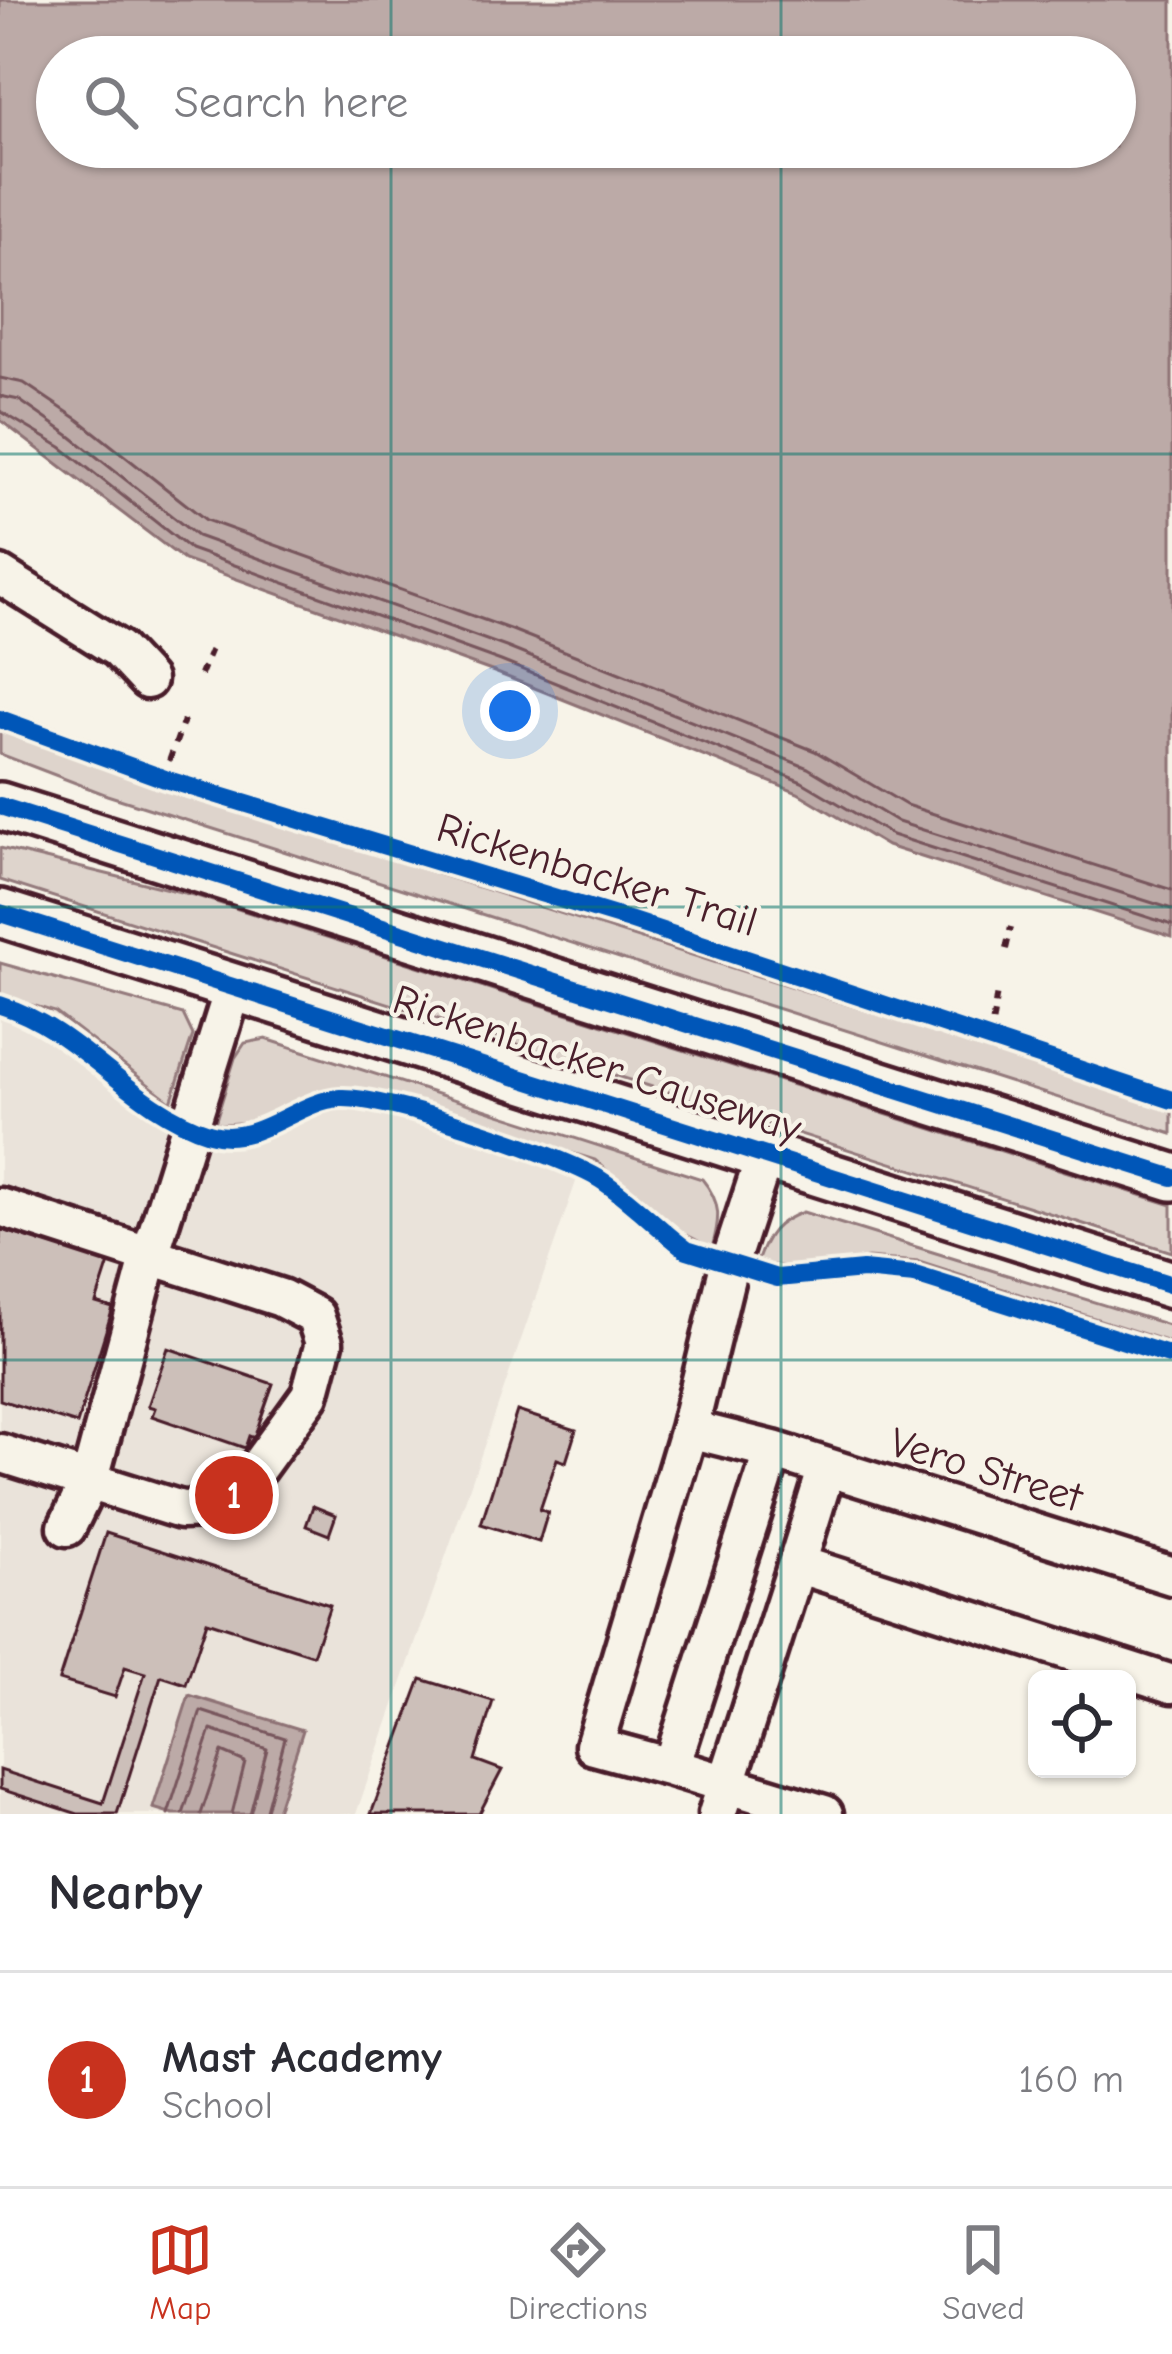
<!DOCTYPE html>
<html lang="en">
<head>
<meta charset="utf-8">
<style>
  :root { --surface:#fff; --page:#f2f2f3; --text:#2b2b33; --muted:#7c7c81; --line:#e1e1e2; --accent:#c8321e }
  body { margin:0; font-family:"Comic Neue",sans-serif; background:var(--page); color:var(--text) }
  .controls { position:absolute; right:36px; bottom:36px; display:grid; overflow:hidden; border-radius:18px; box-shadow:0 3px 9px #0004 }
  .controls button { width:108px; height:108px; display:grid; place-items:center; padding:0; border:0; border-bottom:3px solid var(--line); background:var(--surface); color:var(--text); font:60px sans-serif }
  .you { position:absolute; left:510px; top:711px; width:42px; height:42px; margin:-30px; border:9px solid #fff; border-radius:50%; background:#1a73e8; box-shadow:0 0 0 18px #1a73e833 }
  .badge { display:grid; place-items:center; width:78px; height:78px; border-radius:50%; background:var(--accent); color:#fff; font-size:39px; font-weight:700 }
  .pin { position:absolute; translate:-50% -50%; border:6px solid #fff; box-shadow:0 3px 12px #0006 }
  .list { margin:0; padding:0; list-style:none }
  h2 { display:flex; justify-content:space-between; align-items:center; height:156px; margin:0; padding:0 48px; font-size:51px }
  h2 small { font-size:39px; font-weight:400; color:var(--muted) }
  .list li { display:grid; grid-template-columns:78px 1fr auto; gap:36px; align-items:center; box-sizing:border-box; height:216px; padding:0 48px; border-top:3px solid var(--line) }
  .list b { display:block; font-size:45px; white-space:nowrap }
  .list p { margin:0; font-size:39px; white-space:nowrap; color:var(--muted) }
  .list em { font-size:39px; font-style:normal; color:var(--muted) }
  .icon { flex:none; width:66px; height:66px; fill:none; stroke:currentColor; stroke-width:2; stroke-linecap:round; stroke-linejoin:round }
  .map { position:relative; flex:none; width:1172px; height:1814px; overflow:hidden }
  .search { position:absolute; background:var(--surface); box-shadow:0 3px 9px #0004; left:36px; right:36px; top:36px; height:132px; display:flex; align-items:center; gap:30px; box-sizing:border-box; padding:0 42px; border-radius:66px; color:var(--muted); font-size:45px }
  .sheet { height:372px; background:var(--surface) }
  nav { display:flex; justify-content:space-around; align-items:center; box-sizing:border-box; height:168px; border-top:3px solid var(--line); background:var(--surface); font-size:33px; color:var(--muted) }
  nav a { display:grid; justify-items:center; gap:6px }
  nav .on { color:var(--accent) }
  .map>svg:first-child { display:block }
  .built { fill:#eae3da }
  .green { fill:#ded4cc; stroke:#947a7c; stroke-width:3 }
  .water { fill:#bcaaa7; stroke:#8e7275; stroke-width:3; fill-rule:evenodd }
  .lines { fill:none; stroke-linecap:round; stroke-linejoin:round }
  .shore { stroke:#78575d; stroke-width:3 }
  .building { fill:#ccbfb9; stroke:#4a1f2b; stroke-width:3 }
  .minor-casing { stroke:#4a1f2b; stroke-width:45 }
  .major-casing { stroke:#4a1f2b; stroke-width:54 }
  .path { stroke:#4a1f2b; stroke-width:6; stroke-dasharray:9 9; stroke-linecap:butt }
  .minor { stroke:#f7f3e8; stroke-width:36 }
  .major { stroke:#f7f3e8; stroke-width:45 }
  .cycleway-casing { stroke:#f7f3e8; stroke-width:26 }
  .cycleway { stroke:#0057b8; stroke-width:18 }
  .grid { fill:none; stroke:#0f766e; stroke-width:3; stroke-opacity:0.55 }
  .labels { text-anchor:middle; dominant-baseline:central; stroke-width:9; stroke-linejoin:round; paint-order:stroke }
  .street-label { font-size:42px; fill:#4a1f2b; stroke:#f7f3e8 }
</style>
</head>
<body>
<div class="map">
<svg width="1172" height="1814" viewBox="0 0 1172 1814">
  <rect width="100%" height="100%" fill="#f7f3e8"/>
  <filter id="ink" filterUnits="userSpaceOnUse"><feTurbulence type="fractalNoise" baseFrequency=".00833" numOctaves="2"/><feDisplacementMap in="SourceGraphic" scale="24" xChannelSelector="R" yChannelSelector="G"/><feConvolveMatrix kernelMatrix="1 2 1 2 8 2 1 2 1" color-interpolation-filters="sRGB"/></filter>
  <g filter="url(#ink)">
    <path class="built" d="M0,990L578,1176L356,1814H0Z"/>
    <path class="green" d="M0,727L180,792L1172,1108V1134L107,795L0,754Z
      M0,848L197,896L1172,1205V1252L0,880Z
      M0,963L183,1014L193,1035L171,1102L55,1012L0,995Z
      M266,1039L702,1179C722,1203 720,1219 712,1248L679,1231L595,1160L383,1094C308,1076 280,1131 215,1123L235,1058L245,1043Z
      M803,1212L1172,1326V1343L919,1262L868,1258L793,1268L757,1262C767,1234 775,1222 803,1212Z"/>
    <path class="water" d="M0,0H1172V937L887,846L798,793L497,673L184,560L0,420ZM57,57H1115V147H57Z
      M189,1695L303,1730L276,1814H173L153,1808Z"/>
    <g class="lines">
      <path class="shore" d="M0,378L24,383L79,420L206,520L512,630L815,751L906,805L1172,890
        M0,396L19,400L69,435L197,536L506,647L808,768L898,822L1172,909
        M0,411L61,447L190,549L501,661L802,782L892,835L1172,925
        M168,1814L201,1711L285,1738L265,1814
        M183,1814L211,1730L267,1749L250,1814
        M201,1814L222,1752L245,1762L232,1814"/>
    </g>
    <path class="building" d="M0,1229L109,1263L96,1303L113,1308L77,1424L0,1400Z
      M168,1348L273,1384L254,1438L249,1436L245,1448L152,1416L155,1408L148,1406Z
      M517,1411L576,1430L566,1462L557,1459L540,1510L548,1512L539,1542L481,1524Z
      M313,1506L336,1515L329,1535L306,1526Z
      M106,1533L330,1605L313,1655L207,1621L186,1684L161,1676L117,1814H78L0,1789V1770L103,1803L145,1673L125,1667L115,1697L59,1680Z
      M421,1679L493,1701L475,1760L502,1770L479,1814H371Z"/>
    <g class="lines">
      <g class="minor-casing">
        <path id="minor" d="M0,575L118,649L147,680
          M765,1155L729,1265L689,1429L773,1450L1172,1576
          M0,1207L281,1298L315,1316L324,1343L310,1395L234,1500L209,1509L181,1510L0,1453
          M689,1429L594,1746L671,1767L773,1450
          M67,1527L89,1482L150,1255L234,986
          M797,1564L827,1467
          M671,1767L824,1814
          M717,1814L797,1564L1172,1684"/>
      </g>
      <g class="major-casing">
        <path id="major" d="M0,806L1172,1177
          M0,913L1172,1285"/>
      </g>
      <path class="path" d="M200,675L213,644
        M163,778L184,720
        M1006,949L1011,927
        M990,1040L997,991"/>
      <use href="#minor" class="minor"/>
      <use href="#major" class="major"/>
      <g class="cycleway-casing">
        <path id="cycleway" d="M0,719L165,779L629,920L1172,1100
          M0,806L1172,1177
          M0,913L1172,1285
          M0,1005C82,1030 128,1107 209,1133C256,1148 296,1101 340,1098C384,1095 562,1155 601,1180C632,1200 657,1228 687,1250L777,1278L863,1270L915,1275L1172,1356"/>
      </g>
      <use href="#cycleway" class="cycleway"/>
    </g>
  </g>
  <path class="grid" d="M391,0V57M781,0V57M391,147V1814M781,147V1814M0,454H1172M0,907H1172M0,1360H1172"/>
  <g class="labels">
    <g class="street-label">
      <text transform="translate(597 875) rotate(17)">Rickenbacker Trail</text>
      <text transform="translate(597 1064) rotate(18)">Rickenbacker Causeway</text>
      <text transform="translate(986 1470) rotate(17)">Vero Street</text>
    </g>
  </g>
</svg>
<div class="controls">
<button><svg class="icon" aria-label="locate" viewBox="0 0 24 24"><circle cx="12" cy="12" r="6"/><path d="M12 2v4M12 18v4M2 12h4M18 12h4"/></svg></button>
</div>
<div class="you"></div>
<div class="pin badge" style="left:234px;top:1495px">1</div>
<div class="search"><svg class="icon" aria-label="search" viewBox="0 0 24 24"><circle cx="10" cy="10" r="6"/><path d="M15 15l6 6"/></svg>Search here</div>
</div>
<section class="sheet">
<h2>Nearby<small></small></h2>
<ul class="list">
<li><span class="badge">1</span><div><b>Mast Academy</b><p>School</p></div><em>160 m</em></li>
</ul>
</section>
<nav>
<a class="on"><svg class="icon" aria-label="map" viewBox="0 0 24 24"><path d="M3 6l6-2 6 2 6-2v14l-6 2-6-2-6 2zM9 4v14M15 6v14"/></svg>Map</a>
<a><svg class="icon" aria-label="directions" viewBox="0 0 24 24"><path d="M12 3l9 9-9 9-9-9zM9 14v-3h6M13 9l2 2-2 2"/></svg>Directions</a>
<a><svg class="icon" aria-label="saved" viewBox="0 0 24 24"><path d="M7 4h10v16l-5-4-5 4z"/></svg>Saved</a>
</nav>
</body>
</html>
